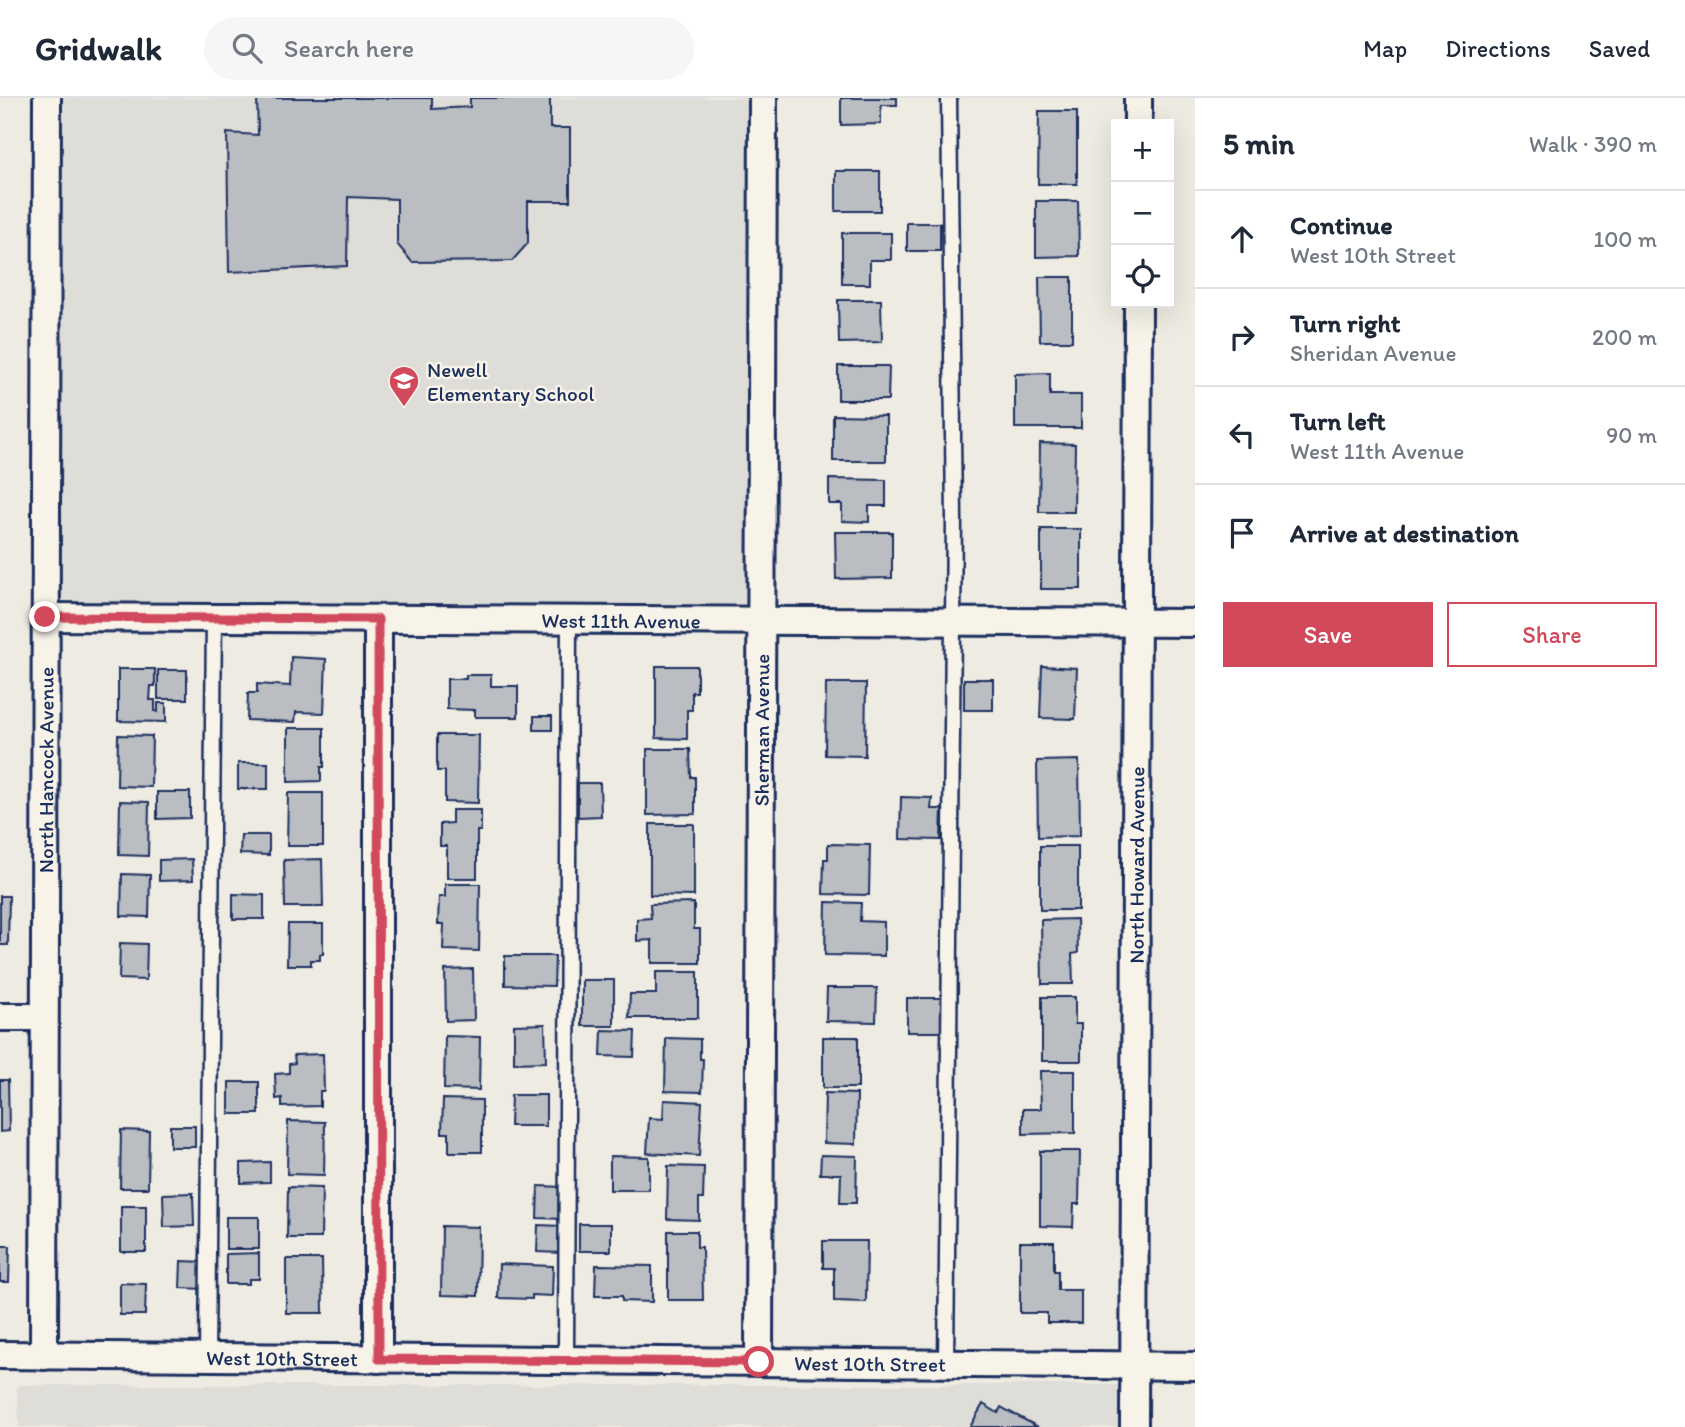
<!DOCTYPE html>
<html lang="en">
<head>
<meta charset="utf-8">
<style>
  :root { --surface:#fff; --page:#f6f6f7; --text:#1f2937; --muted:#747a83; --line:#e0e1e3; --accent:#d1495b }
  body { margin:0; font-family:Itim,sans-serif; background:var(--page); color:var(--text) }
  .controls { position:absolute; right:21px; top:21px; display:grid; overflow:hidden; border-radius:0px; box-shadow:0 7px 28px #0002 }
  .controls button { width:63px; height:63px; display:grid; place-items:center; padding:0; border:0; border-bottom:2px solid var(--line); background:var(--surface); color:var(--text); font:35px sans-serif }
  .stop { position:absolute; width:21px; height:21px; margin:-16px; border:5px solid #d1495b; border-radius:50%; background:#fff }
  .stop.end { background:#d1495b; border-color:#fff; box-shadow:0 2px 7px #0008 }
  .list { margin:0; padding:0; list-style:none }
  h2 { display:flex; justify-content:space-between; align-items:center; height:91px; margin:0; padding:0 28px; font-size:30px }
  h2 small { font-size:23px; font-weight:400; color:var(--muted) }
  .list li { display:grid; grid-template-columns:46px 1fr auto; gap:21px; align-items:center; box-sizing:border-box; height:98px; padding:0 28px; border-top:2px solid var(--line) }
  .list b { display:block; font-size:26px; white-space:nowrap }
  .list p { margin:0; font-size:23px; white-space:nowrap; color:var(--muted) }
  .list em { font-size:23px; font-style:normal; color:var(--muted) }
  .actions { display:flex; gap:14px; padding:21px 28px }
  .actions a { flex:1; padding:16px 0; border:2px solid var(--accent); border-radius:0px; text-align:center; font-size:24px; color:var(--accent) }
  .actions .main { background:var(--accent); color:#fff }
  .icon { flex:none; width:38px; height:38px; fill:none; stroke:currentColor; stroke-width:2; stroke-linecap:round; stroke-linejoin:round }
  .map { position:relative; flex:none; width:1195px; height:1329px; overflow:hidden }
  header { display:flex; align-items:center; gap:42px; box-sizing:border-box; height:98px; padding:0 35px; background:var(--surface); border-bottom:2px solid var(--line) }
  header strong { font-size:33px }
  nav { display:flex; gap:38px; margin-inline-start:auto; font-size:24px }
  .search { width:490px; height:63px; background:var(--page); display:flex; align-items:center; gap:18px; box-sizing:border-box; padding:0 24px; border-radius:38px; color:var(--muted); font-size:26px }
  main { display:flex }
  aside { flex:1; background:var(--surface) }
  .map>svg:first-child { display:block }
  .built { fill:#deddd8 }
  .building { fill:#babdc2; stroke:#1b2f5e; stroke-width:2 }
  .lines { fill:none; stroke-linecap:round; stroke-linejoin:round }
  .service-casing { stroke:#1b2f5e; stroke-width:19 }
  .minor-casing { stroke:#1b2f5e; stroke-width:32 }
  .service { stroke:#f7f3e8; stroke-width:14 }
  .minor { stroke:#f7f3e8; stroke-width:26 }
  .route { stroke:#d1495b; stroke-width:9 }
  .labels { text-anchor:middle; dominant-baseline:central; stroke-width:5; stroke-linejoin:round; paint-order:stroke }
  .poi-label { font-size:21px; fill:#1b2f5e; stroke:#f7f3e8; text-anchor:start }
  .street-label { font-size:21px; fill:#1b2f5e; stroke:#f7f3e8 }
</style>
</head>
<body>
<header>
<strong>Gridwalk</strong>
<div class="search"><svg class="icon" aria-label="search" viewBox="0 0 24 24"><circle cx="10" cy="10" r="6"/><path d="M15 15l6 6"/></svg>Search here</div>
<nav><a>Map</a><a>Directions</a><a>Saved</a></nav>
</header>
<main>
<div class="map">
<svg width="1195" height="1329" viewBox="0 0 1195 1329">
  <rect width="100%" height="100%" fill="#eeebe2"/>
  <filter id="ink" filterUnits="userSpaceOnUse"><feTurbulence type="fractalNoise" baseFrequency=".0143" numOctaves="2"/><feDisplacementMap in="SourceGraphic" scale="14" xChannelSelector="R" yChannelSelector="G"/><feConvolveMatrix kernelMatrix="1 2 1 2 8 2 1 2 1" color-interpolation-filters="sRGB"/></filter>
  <g filter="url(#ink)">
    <path class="built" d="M62,0H748V509L60,512Z
      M17,1287H1118V1329H19Z"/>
    <path class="building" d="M257,0H432V11L470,9V0H550V30H570V103H528V145L512,163L412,164L397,146V101L348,99L347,168L229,174L227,35L258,37Z
      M841,0H897V7H881V26L841,27Z
      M1039,13H1077V86H1038Z
      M836,73H880V113H836Z
      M1036,103H1078L1079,158L1036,159Z
      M907,125H940V153H907Z
      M842,135H891V162H870V186H842Z
      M1039,179H1072V243H1040Z
      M838,202H881L882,244L839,245Z
      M838,268H889L888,302H838Z
      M1050,275V297H1081V330H1015V276Z
      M833,317L886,318V363H833Z
      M1040,345L1075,346L1074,414H1039Z
      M829,381L886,382V408H869V424L842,423V406H829Z
      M1041,431H1081V491H1041Z
      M835,434H892V480L836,481Z
      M291,559L326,561L324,615L296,614L295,624L247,622L248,595H257V586L290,588Z
      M656,568H697V594H692V612H687V641L656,640Z
      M1042,568L1077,570L1075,621L1040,620Z
      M118,571H155V588H151L150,602H155V613L158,614V605H166V624L118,623Z
      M158,572H187V601H158Z
      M466,577H491V588H518V619H475V612L447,611V581H466Z
      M964,581H993V612H964Z
      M826,585H866L865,658L825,657Z
      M534,618H552V632H534Z
      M288,630H324V669H321V683L288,684Z
      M118,637L152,638L151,689L117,688Z
      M437,637H479L478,705L445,704V673H437Z
      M647,651H690L691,679H695V716L647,717Z
      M1079,662L1080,738L1038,739L1037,663Z
      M238,665H268V691H238Z
      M578,685H600L601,718L578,719Z
      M157,694H190V720L157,721Z
      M288,695H323V748H287Z
      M901,699L932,700L931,711H942L941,742L900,741Z
      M120,703L149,704L148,758L119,757Z
      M452,712H481V733H477V780H447V748H440V726L452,725Z
      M650,726H694V798L650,797Z
      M241,737H269V757L240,756Z
      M828,746L870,747L869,797L823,796L824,761H828Z
      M1040,748H1078V812H1040Z
      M192,761L193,782L159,783V762Z
      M322,761L323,809H285L284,762Z
      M122,776L150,777L149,819L121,818Z
      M445,786H480L479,853L443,852L444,826H438L439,799H445Z
      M233,796L264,797V821H233Z
      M0,798H9L8,847H0Z
      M826,804L861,805L860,823L884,824V858L825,857Z
      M694,805V831H700V865H652V842L637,843V821L651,820L650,806Z
      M1077,821L1078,855L1072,856L1073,886H1042L1041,822Z
      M288,826H323V856H320V862H311V867H287Z
      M120,845L147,846L146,882L119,881Z
      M505,858H555L554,888L505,887Z
      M473,871L474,922L446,923L445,872Z
      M656,874H698V920H629L630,896H656Z
      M582,882H614V928H582Z
      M827,890H877L876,924L826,923Z
      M1042,899H1075V926H1081V963H1042Z
      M907,900H947V934H907Z
      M545,926L546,964L514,965V927Z
      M602,932L635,933L634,959L601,958Z
      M445,938L480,939L479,992L444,991Z
      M823,939H858V990H823Z
      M666,940L700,941V961H703L702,994L665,993Z
      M323,956L324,993H320V1008L282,1009V1000L276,1001L275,976L289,975V966L295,965L294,957Z
      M1040,973H1075V1035L1023,1036V1011H1041Z
      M0,982H8L9,1033L0,1034Z
      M229,984H259V1016H229Z
      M825,995L857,996L856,1046L824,1045Z
      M511,997H546V1028H510Z
      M443,1001L482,1002V1054H449V1035H442Z
      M664,1002L702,1004L699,1058L647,1055L649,1020L663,1021Z
      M288,1023L325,1024L324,1077L287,1076Z
      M170,1028H195V1049H170Z
      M121,1032L149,1033L148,1090H120Z
      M1040,1053H1080L1079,1106H1074L1073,1129L1040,1128Z
      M821,1057L857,1058L856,1105H840L841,1076H820Z
      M610,1058L649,1059V1092H610Z
      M270,1064V1084L241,1085V1065Z
      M668,1068L704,1069L703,1101H699V1122L667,1121Z
      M538,1088L564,1089V1121L537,1120Z
      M288,1089L322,1090L321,1140H287Z
      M193,1095L194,1128L164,1129L163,1096Z
      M121,1108H146V1154H121Z
      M226,1119H259V1151H226Z
      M579,1126H611V1153H579Z
      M538,1127L562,1128L561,1155L537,1154Z
      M442,1128L479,1129L478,1198L441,1197Z
      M668,1133H697V1149H702L703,1202H668Z
      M823,1143H867L866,1204L834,1203V1170H823Z
      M1020,1144H1054V1173H1058V1192H1081V1225H1047V1215H1020Z
      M0,1148H10L9,1184H0Z
      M259,1155V1181H249V1186H226V1156Z
      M286,1161H322L323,1215H286Z
      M181,1163L206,1164L205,1191L180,1190Z
      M499,1166L553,1168L552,1198L532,1197V1201L498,1200Z
      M596,1167L652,1168V1204L622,1203V1198H595Z
      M120,1185L146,1186L145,1217H120Z
      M983,1306L998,1315L1001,1309L1038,1329H970Z"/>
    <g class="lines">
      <g class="service-casing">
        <path id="service" d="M207,1259L214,520
          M566,1262L569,522
          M946,1266L954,420L949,0"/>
      </g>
      <g class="minor-casing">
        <g id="minor">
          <path d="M1138,26V0"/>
          <path id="s1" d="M45,519L1195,525"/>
          <path d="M378,521V1261"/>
          <path d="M0,919H44"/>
          <path id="s2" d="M0,1257L1195,1268"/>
          <path id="s3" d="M44,1258L47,0"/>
          <path id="s4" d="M759,1264L763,0"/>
          <path id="s5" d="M1134,1329L1138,205"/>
        </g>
      </g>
      <use href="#service" class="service"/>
      <use href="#minor" class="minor"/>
    </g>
  </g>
  <g class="lines" filter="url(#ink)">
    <path class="route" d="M45,519L378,521L379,1261L759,1264"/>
  </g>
  <defs>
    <g id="school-pin" transform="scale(1.575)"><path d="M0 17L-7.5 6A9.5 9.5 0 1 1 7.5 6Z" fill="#d1495b" stroke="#f7f3e8"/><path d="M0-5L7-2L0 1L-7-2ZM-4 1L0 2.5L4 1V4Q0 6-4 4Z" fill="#fff"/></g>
  </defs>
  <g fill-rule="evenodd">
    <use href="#school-pin" x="404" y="283"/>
  </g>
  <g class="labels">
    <g class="poi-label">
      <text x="427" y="271">Newell<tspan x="427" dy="24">Elementary School</tspan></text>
    </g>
    <g class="street-label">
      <text stroke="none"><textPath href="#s1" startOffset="576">West 11th Avenue</textPath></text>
      <text stroke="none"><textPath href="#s4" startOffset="632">Sherman Avenue</textPath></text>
      <text stroke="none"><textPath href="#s3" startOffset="586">North Hancock Avenue</textPath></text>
      <text stroke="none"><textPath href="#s5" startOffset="562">North Howard Avenue</textPath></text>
      <text stroke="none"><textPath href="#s2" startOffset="282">West 10th Street</textPath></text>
      <text stroke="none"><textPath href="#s2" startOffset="870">West 10th Street</textPath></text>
    </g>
  </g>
</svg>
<div class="controls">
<button>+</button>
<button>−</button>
<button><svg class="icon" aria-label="locate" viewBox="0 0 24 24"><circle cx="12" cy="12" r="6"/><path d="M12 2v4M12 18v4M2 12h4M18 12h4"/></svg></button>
</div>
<div class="stop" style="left:759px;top:1264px"></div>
<div class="stop end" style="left:45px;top:519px"></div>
</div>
<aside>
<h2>5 min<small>Walk · 390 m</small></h2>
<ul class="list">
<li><svg class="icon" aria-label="ahead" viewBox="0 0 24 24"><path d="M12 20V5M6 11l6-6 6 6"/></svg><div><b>Continue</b><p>West 10th Street</p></div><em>100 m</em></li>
<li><svg class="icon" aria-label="right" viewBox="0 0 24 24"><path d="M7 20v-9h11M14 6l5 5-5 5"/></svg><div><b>Turn right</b><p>Sheridan Avenue</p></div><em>200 m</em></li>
<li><svg class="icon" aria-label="left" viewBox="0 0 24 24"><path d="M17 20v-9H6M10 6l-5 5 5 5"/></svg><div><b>Turn left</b><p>West 11th Avenue</p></div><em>90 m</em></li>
<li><svg class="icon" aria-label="arrive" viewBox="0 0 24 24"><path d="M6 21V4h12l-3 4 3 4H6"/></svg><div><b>Arrive at destination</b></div></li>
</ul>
<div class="actions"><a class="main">Save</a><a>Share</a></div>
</aside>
</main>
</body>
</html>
